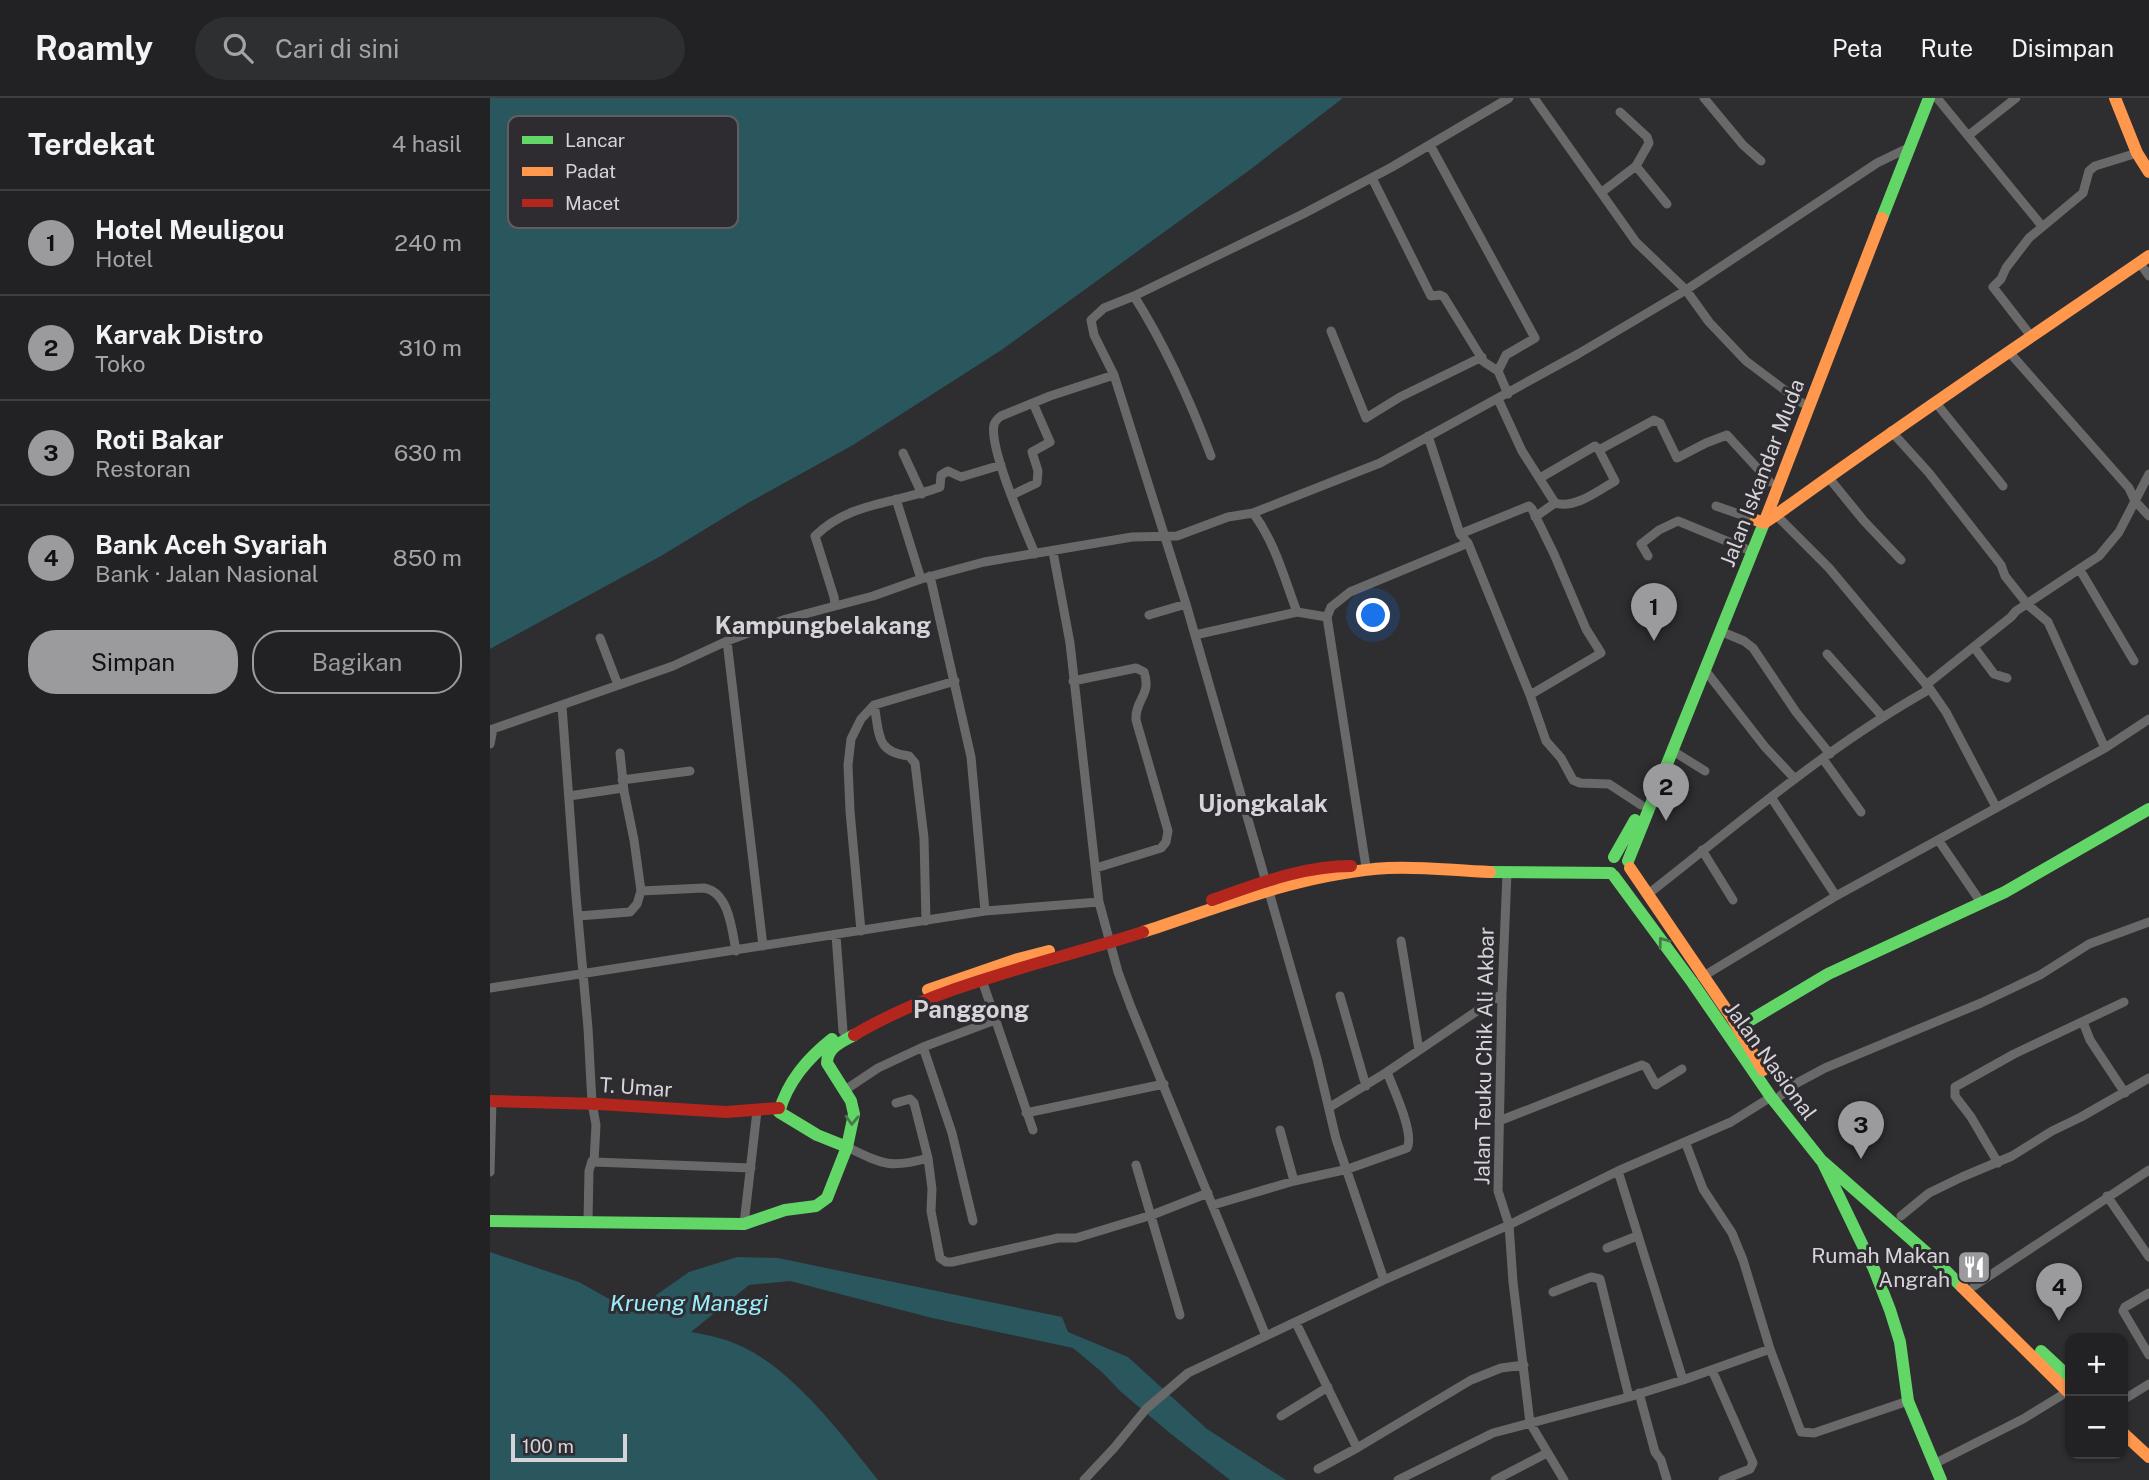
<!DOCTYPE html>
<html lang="id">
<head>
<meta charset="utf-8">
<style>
  :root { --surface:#222224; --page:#2e2f31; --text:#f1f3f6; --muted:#a2a4a6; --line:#3f3f41; --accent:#9b9a9d }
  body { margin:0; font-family:"Public Sans",sans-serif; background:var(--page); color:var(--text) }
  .controls { position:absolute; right:21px; bottom:21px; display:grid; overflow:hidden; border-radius:14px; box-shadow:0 2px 5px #0004 }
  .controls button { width:63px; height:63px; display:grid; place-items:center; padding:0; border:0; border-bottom:2px solid var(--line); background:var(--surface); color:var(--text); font:35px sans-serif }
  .scale { position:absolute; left:21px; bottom:18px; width:116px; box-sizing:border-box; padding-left:7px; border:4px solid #d6d4d8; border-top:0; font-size:19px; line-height:24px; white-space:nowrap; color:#d6d4d8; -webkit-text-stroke:5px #2e2c31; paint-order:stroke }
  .you { position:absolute; left:884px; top:518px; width:24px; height:24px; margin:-18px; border:5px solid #fff; border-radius:50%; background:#1a73e8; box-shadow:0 0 0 10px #1a73e833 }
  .badge { display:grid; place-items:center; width:46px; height:46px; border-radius:50%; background:var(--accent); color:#111; font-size:23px; font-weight:700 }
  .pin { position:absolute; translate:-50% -58px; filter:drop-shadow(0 2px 4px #0008) }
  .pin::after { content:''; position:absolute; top:37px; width:24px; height:21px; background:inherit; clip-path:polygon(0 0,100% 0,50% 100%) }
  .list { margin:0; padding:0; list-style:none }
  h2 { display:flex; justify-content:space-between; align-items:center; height:91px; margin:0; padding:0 28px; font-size:30px }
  h2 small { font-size:23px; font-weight:400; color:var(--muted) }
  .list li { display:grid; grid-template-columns:46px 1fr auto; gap:21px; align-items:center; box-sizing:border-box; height:105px; padding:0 28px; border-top:2px solid var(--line) }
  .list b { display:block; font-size:26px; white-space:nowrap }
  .list p { margin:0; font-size:23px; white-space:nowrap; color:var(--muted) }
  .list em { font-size:23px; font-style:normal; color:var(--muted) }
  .actions { display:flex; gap:14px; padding:21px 28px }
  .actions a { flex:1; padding:16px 0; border:2px solid var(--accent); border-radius:28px; text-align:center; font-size:24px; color:var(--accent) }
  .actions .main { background:var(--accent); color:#111 }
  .icon { flex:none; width:38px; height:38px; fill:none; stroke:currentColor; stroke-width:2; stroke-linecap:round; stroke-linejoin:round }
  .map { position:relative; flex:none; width:1659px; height:1382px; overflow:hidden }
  header { display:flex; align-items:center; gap:42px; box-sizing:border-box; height:98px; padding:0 35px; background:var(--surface); border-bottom:2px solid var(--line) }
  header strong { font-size:33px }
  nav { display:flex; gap:38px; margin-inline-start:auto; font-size:24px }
  .search { width:490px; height:63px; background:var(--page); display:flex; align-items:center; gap:18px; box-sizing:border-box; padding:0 24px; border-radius:38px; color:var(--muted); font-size:26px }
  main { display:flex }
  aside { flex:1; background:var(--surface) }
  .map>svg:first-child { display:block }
  .water { fill:#2a565d }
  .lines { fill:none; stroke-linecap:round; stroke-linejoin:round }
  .street { stroke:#6a6969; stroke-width:9 }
  .fast { stroke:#63d668; stroke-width:12 }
  .slow { stroke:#ff974d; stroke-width:12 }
  .jam { stroke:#b3261e; stroke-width:12 }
  .oneway { stroke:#46784a }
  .labels { text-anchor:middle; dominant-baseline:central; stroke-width:6; stroke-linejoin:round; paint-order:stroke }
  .street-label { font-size:21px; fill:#d6d4d8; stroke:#2e2c31 }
  .poi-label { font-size:21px; fill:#d6d4d8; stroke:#2e2c31; text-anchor:end }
  .water-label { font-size:23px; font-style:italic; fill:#99ecf9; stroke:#2e2c31 }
  .quarter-label { font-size:24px; font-weight:bold; fill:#d6d4d8; stroke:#2e2c31 }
  .key { fill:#2e2c31; stroke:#605e63; stroke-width:2 }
  .key-label { font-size:19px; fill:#d6d4d8 }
</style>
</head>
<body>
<header>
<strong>Roamly</strong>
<div class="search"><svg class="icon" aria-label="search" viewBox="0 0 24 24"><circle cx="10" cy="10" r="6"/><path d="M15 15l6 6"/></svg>Cari di sini</div>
<nav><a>Peta</a><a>Rute</a><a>Disimpan</a></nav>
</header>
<main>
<aside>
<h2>Terdekat<small>4 hasil</small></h2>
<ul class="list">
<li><span class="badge">1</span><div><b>Hotel Meuligou</b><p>Hotel</p></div><em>240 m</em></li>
<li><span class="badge">2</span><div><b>Karvak Distro</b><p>Toko</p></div><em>310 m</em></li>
<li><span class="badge">3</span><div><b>Roti Bakar</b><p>Restoran</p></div><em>630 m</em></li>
<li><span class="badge">4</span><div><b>Bank Aceh Syariah</b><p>Bank · Jalan Nasional</p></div><em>850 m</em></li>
</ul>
<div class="actions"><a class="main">Simpan</a><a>Bagikan</a></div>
</aside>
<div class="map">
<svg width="1659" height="1382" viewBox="0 0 1659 1382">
  <rect width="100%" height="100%" fill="#2e2d30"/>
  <path class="water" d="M0,0H853L761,71L513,251L363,347L258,405L171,458L0,551Z
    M0,1154L89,1184L142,1214L199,1174L247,1159L288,1160L572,1219L578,1234L638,1259L717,1331L796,1382H740L681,1336L630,1293L613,1275L583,1250L442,1220L300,1183L259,1187L201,1234C219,1237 237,1241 253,1249C304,1273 353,1338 388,1382H0Z"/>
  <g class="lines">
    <path class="street" d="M1044,0L1146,144L1196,192L1219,224L1256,263L1312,305
      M1214,0L1253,47L1271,63
      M1447,0L1552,128
      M1479,37L1526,0
      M940,47L1045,240L1016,257L1008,273
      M1146,68L1177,106
      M882,80L941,198L950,197L954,199L994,264L1008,273L1018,296
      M1112,94L1146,68L1159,45L1157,39L1130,14
      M1649,164L1659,178
      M644,198C676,249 700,302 721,358
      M841,233L876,320L910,299L992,259
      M1541,238L1503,189L1511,181L1516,170L1539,140L1593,95L1599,73L1605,68L1647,55
      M1520,255L1639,390L1645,403L1659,418
      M1008,301L1032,353L1065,405C1085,411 1108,393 1125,383L1109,352L1105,348L1050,380
      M1446,305L1513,388
      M1401,333L1439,375L1511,467L1515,478L1538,507L1558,524L1615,650
      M938,338L970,436L978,445L1040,597L1056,643L1071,660L1083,682L1090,685L1119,686L1151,707
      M1109,352L1164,322L1170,325L1187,360L1216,345L1237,337L1280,384
      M413,355L432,396
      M1339,380L1374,423L1411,462
      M522,397L547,385L548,373L542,354L560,344L543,305
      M406,401L431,481
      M1226,408L1266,422
      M763,415C785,444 794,480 807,514
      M1286,417L1339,470L1440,591L1456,614L1506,709
      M1045,419L1065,405
      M970,436L1039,408L1042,411L1064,456L1096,531L1111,555L1040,597
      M563,454L580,545L609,804L628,874L641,909L776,1238
      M545,456C535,431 499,351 504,327C505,323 507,321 511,318L560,298L624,277
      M1158,458L1151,446L1169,432L1188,423L1256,451
      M1590,472L1644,563
      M440,478L481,659L495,813
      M345,507L344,499L325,438C359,404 408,405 450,389L451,377L458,373L471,379L511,367
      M659,517L696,506
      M1230,533L1254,543L1263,550L1306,614L1340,656
      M705,537L807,514L837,519
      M110,540L128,587
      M237,543L273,848
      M1484,549L1504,576L1517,580
      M1337,556L1392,618
      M1215,572L1275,649L1305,681
      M583,583L646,570L654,574C662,597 645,601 646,622L678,733L676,744L671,750L606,770
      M1436,587L1521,519L1526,513L1609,458L1629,434L1659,376
      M384,607C390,636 385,654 419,658L425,665L434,740L436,823
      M72,608L86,798L98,930L102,1005L106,1027L104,1064L102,1063L99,1073L98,1123
      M0,632L183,568L237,543L296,521L383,498L431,481L494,464L642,439L687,438L738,419L763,415L890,365L1088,256L1196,192L1387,65L1420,49
      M0,646L3,631
      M1183,653L1215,673
      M1333,661L1371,714
      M132,682L200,673
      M79,698L133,690
      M1281,699L1346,798
      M1449,743L1492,806
      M1212,752L1243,802
      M876,769L837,519L841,509L860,494L978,445
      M1017,775L1012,896L1008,1093L1019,1127L1023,1184L1040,1325L1074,1382
      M776,784L696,506L624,277L604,237L601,222L614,210L644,198L813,116L902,69L1019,0
      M151,793L214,790C239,794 242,832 246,853
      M779,794L827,961L846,1041L894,1182
      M1157,797C1249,725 1338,648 1440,591
      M88,818L140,814L147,806L151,793L144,742L134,693L130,655
      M371,833L360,713L358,667L361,641L371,621L384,607L465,583
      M346,837L353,933
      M911,843L929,952
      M1212,879L1346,798L1615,650L1659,621
      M493,885L543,1032
      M0,890L495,813L609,804
      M850,898L876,988
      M1593,924L1600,942L1635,995
      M433,949L462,1035L483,1123
      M355,992L388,970L433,949L505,922
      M1290,998L1307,985L1335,970L1491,905L1550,877L1599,846L1659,824
      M406,1005L420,1001L424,1005L438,1060L442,1091L441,1113L450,1160L456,1164H462L568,1140H586L662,1117L718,1095
      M840,1009L897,974L1012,896
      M536,1015L674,986
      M1009,1023L1152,967L1156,969L1166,987L1192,971
      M790,1032L804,1083
      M1196,1046L1213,1091L1242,1135L1253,1162L1280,1251L1311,1334L1324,1335L1418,1303
      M357,1049C392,1066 400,1071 438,1060
      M104,1064L261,1070
      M1508,1065L1481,1019L1465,998V989L1524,956L1634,904
      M646,1067L690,1217
      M1128,1073L1193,1282
      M0,1074L2,1003
      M1617,1098L1659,1159
      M723,1107L804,1083L858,1071L917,1050C925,1036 903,990 897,974
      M1411,1118L1439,1095L1472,1079L1522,1058L1562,1033L1591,1019L1659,980
      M254,1126L267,1013
      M1117,1150L1147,1138
      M1484,1188L1659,1072
      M1063,1194L1101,1179L1110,1181L1139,1299
      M1659,1195L1635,1209L1633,1213L1659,1257
      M806,1225L867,1350L828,1371
      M1222,1272L1263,1365L1260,1371L1233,1382
      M1149,1295L1165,1354L1171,1362L1177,1382
      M1633,1302L1659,1286
      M791,1318L838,1289
      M867,1350L981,1282L1011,1270L1034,1267
      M1444,1366L1533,1321L1577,1294
      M594,1382L624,1350L656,1311L698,1275L894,1182L1019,1127L1128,1073L1241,1024L1281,999
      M908,1382L1003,1335L1139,1299L1193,1282L1280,1251
      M1005,1382L1057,1355"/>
    <path class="fast" d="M1392,120L1439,0
      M1124,759L1145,722
      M1138,763L1276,420
      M1000,774L1121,775
      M1124,778L1202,884L1281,999L1331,1062L1446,1163L1472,1189
      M1249,929L1338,876L1515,794L1659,711
      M342,941C317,961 298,983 289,1014L327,1037L357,1049
      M1333,1065L1384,1171L1400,1212L1410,1244L1418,1303L1451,1382
      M0,1123L254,1126L295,1112L326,1108L337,1100L357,1049L364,1016L361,1003L337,965C337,949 352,944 364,937
      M1551,1253L1580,1280"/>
    <path class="slow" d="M1625,0L1647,55L1659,74
      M1276,420L1392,120
      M1266,422L1274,425L1286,417C1408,328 1534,244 1659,158
      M1140,770L1242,920L1273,972
      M653,834C733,808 813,775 898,770C932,768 966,773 1000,774
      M438,892L528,861L559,853
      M1472,1189L1580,1296
      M1633,1335L1659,1359"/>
    <path class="jam" d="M722,802C768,786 812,768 861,768
      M364,937C452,885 557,865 653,834
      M0,1003L109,1006L236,1014L289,1010"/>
  </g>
  <defs><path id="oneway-chevron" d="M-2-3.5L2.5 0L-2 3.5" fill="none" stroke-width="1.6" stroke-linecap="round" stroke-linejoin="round" transform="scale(1.75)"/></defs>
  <g class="oneway">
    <use href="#oneway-chevron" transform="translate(1173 844) rotate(-126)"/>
    <use href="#oneway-chevron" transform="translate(362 1022) rotate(92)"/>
  </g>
  <defs>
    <g id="restaurant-square" transform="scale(1.75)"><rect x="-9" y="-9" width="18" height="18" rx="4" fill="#9b9a9d" stroke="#2e2c31"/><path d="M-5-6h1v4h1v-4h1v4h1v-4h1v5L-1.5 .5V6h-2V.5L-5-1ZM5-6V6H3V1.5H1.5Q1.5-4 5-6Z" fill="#fff"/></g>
  </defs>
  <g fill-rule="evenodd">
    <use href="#restaurant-square" x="1484" y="1169"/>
  </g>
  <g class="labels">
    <g class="street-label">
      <text transform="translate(1272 375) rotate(-69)">Jalan Iskandar Muda</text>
      <text transform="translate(994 958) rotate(-89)">Jalan Teuku Chik Ali Akbar</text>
      <text transform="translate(1281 963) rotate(54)">Jalan Nasional</text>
      <text transform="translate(146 989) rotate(4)">T. Umar</text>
    </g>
    <g class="poi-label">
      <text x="1460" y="1157">Rumah Makan<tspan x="1460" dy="24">Angrah</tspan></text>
    </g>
    <g class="water-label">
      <text x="199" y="1204">Krueng Manggi</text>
    </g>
    <g class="quarter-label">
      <text x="333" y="527">Kampungbelakang</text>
      <text x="773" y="705">Ujongkalak</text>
      <text x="481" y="911">Panggong</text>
    </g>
  </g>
  <rect x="18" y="18" width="230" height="112" rx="10" class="key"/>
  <rect x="32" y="38" width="31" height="8" fill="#63d668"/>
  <rect x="32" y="69" width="31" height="9" fill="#ff974d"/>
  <rect x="32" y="101" width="31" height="8" fill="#b3261e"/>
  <g class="key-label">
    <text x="75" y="49">Lancar</text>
    <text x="75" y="80">Padat</text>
    <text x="75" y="112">Macet</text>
  </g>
</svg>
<div class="controls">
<button>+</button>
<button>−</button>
</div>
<div class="scale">100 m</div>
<div class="you"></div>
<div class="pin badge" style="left:1164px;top:543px">1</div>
<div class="pin badge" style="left:1176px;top:723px">2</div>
<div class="pin badge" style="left:1371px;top:1061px">3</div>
<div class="pin badge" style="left:1569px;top:1223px">4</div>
</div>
</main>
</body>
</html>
